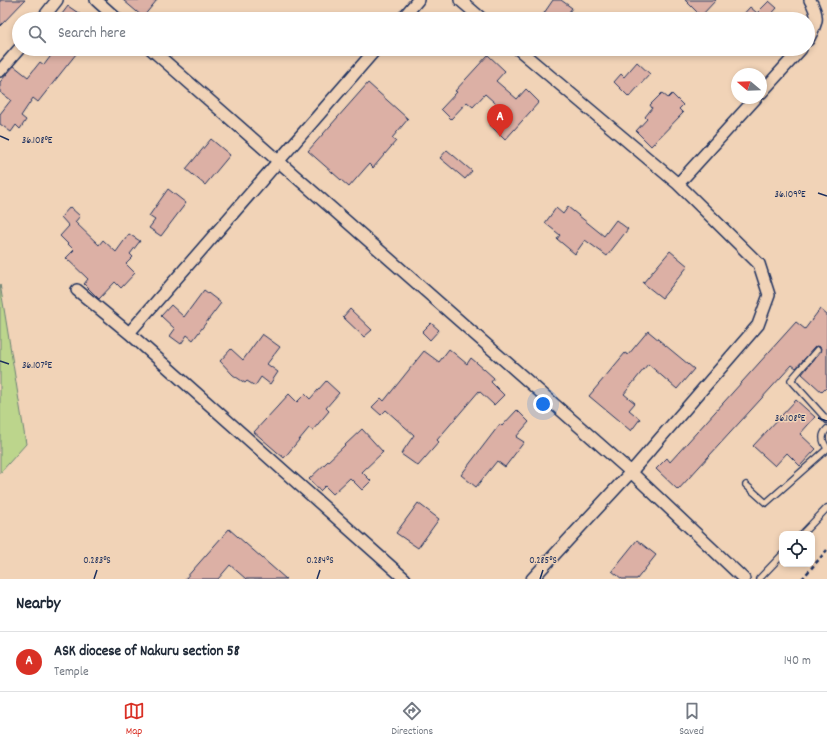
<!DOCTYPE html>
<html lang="en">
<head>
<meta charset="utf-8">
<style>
  :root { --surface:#fff; --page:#f2f2f3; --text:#1f2937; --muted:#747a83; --line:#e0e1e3; --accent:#d93025 }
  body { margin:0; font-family:Dekko,sans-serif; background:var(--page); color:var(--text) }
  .controls { position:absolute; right:12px; bottom:12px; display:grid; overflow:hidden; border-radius:8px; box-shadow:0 2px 6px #0003 }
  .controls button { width:36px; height:36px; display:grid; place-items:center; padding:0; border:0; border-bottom:1px solid var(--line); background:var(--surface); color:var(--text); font:20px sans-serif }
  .compass { position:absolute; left:731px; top:68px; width:36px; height:36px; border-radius:50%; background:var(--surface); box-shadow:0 2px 6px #0003; rotate:289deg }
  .you { position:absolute; left:543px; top:404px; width:14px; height:14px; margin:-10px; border:3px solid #fff; border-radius:50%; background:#1a73e8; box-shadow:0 0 0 6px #1a73e833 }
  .badge { display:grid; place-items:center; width:26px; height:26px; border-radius:50%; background:var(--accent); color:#fff; font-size:13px; font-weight:700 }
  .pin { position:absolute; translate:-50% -33px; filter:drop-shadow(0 1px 2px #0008) }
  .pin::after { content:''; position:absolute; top:21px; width:14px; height:12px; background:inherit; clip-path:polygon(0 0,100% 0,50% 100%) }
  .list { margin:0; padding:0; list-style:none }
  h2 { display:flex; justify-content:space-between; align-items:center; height:52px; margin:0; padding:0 16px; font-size:17px }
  h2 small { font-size:13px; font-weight:400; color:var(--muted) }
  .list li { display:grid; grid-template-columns:26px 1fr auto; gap:12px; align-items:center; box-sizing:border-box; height:60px; padding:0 16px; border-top:1px solid var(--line) }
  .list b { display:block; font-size:15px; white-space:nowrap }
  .list p { margin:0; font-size:13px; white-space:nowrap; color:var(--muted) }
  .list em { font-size:13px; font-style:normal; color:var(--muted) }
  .icon { flex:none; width:22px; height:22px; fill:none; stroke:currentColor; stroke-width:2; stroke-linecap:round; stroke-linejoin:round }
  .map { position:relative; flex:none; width:827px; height:579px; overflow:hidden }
  .search { position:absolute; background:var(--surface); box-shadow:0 2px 6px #0003; left:12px; right:12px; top:12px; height:44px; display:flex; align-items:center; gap:10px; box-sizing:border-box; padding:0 14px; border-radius:22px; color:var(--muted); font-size:15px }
  .sheet { height:112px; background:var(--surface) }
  nav { display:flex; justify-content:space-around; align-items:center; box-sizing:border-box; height:56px; border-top:1px solid var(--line); background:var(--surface); font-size:11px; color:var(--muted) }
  nav a { display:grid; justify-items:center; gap:2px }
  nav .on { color:var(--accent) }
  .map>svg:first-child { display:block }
  .green { fill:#bcd58c; stroke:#6c8275 }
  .building { fill:#dcb0a5; stroke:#1b2f5e }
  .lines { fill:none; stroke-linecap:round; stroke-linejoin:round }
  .service-casing { stroke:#1b2f5e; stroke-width:8 }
  .minor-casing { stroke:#1b2f5e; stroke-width:14 }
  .path { stroke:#1b2f5e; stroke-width:2.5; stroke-dasharray:4 3; stroke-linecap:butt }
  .service { stroke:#f1d3b7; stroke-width:5.5 }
  .minor { stroke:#f1d3b7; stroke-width:11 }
  .ticks { fill:none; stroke:#1b2f5e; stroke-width:1.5 }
  .ticks-label { font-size:10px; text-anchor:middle; fill:#1b2f5e; stroke:#f1d3b7; stroke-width:3; stroke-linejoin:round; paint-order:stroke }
</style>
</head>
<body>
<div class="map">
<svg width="827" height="579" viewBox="0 0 827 579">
  <rect width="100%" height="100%" fill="#f1d3b7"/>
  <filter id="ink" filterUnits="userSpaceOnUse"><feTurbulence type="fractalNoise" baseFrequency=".025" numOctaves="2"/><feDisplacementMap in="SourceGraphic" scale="8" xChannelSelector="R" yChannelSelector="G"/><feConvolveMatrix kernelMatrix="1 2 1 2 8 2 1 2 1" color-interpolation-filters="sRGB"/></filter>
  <g filter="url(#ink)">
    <path class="green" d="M0,284L26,444L0,473Z"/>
    <path class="building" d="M0,0H25L0,26Z
      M123,0H157L143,17Z
      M553,0H561L572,8L564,19H540Z
      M685,0H716L701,16Z
      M769,1L777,8L767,19H739L750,7L757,13Z
      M68,6L87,19H69L62,14Z
      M56,49H80L38,102L33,98L21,116L26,120L20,129L16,125L11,132L0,124V114L11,100L0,92V82L14,66L28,77L40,62L44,65Z
      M488,55L505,71L496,81L517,99L526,89L539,102L505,140L490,125L503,110L485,94L473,107L467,102L451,119L441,109L457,92L455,91Z
      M637,62L650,74L629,97L614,82L621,74L624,77Z
      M368,83L408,119L392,138L396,141L373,168L369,164L349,187L308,151Z
      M662,93L668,98L672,94L683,105L679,109L683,113L651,146L636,131L647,119L645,117L652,108L650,105Z
      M211,139L230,155L205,185L186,169Z
      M447,150L472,171L465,179L440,158Z
      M168,189L186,203L161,236L149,228L155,220L149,216Z
      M70,207L80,216L75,222L99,245L103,240L116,252L129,234L140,241L130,254L133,257L126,264L135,273L121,288L115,282L99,299L84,284L88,279L66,258L74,250L60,236L69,226L61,217Z
      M568,207L604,236L616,220L628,229L607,256L585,240L575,254L557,239L560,235L545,223L556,208L563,214Z
      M670,251L688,266L662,298L643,283Z
      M204,290L221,303L193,340L187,335L181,344L170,336L175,329L161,316L171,305L184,317Z
      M350,309L372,330L364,337L343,317Z
      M820,309L827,315V387L822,392L802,374L820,352L821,348L816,346L796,368L792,365L678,490L656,469L667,458L670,462L796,322L805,329Z
      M431,323L439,330L430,340L422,332Z
      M648,331L694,369L677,389L648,364L624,394L635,403L629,410L640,419L631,431L589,396L625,353L628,355Z
      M262,334L280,347L267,364L278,372L270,384L261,377L255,386L247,381L245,383L233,375L220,361L231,349L243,360Z
      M449,349L467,364L471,358L484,369L494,378L491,382L504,395L494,405L479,391L437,440L439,442L418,466L401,454L414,435L386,410L381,415L372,407L381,398L384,401L424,351L439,362Z
      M326,381L339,393L326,408L329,411L313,430L309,428L284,458L254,432L289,394L297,402L305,394L310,399Z
      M796,400L815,417L800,434L816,449L800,466L787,453L775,466L753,446Z
      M517,410L529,422L516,437L524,442L505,467L497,461L476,487L461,475L500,424L502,426Z
      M362,429L383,452L362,472L371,481L362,490L350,478L333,494L325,486L320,491L309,479Z
      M418,503L439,519L418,548L396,533Z
      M229,529L286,579H246L230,565L218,579H185Z
      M637,540L656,555L637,579H622L612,571Z"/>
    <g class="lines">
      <g class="service-casing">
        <path id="service" d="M817,350L791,380L827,420
          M827,429C821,435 822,441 827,448
          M746,485L766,503L827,449
          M802,534L827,508
          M759,579L782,555"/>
      </g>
      <g class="minor-casing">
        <path id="minor" d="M96,0L117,19
          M460,0L482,19
          M42,19L57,0
          M402,19L418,0
          M808,40C817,23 820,17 810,0
          M151,49L631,472L744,579
          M518,49L678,184L759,264L769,295L758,325L631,472L532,579
          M0,71L19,49
          M761,93L801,49
          M678,184L756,98
          M77,290L129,333L405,579
          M129,333L376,49"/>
      </g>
      <path class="path" d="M802,579L827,550"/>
      <use href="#service" class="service"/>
      <use href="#minor" class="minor"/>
    </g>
  </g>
  <path class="ticks" d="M0,136L9,140M818,193L827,196M0,361L9,364M818,418L827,421M94,579L97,570M317,579L320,570M540,579L543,570"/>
  <g class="ticks-label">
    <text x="37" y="143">36.108°E</text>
    <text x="790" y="197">36.109°E</text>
    <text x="37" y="368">36.107°E</text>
    <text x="790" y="421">36.108°E</text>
    <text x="97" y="563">0.283°S</text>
    <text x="320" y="563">0.284°S</text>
    <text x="543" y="563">0.285°S</text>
  </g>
</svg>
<div class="controls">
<button><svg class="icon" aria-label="locate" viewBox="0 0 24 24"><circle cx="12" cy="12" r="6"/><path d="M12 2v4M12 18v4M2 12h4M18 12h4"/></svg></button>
</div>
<svg class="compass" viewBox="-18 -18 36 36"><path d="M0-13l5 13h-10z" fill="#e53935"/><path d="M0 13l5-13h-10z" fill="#747a83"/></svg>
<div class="you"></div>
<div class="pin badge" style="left:500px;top:137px">A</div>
<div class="search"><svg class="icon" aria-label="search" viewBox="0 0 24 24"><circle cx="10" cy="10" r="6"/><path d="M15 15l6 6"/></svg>Search here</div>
</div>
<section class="sheet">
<h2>Nearby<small></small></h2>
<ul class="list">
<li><span class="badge">A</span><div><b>ASK diocese of Nakuru section 58</b><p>Temple</p></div><em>140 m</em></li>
</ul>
</section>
<nav>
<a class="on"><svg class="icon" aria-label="map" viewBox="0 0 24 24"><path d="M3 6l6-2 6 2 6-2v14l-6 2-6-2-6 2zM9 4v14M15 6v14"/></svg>Map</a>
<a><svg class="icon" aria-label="directions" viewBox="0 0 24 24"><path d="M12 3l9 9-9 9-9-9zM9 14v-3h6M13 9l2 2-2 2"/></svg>Directions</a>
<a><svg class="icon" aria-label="saved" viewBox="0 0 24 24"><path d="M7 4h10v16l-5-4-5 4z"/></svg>Saved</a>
</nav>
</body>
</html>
